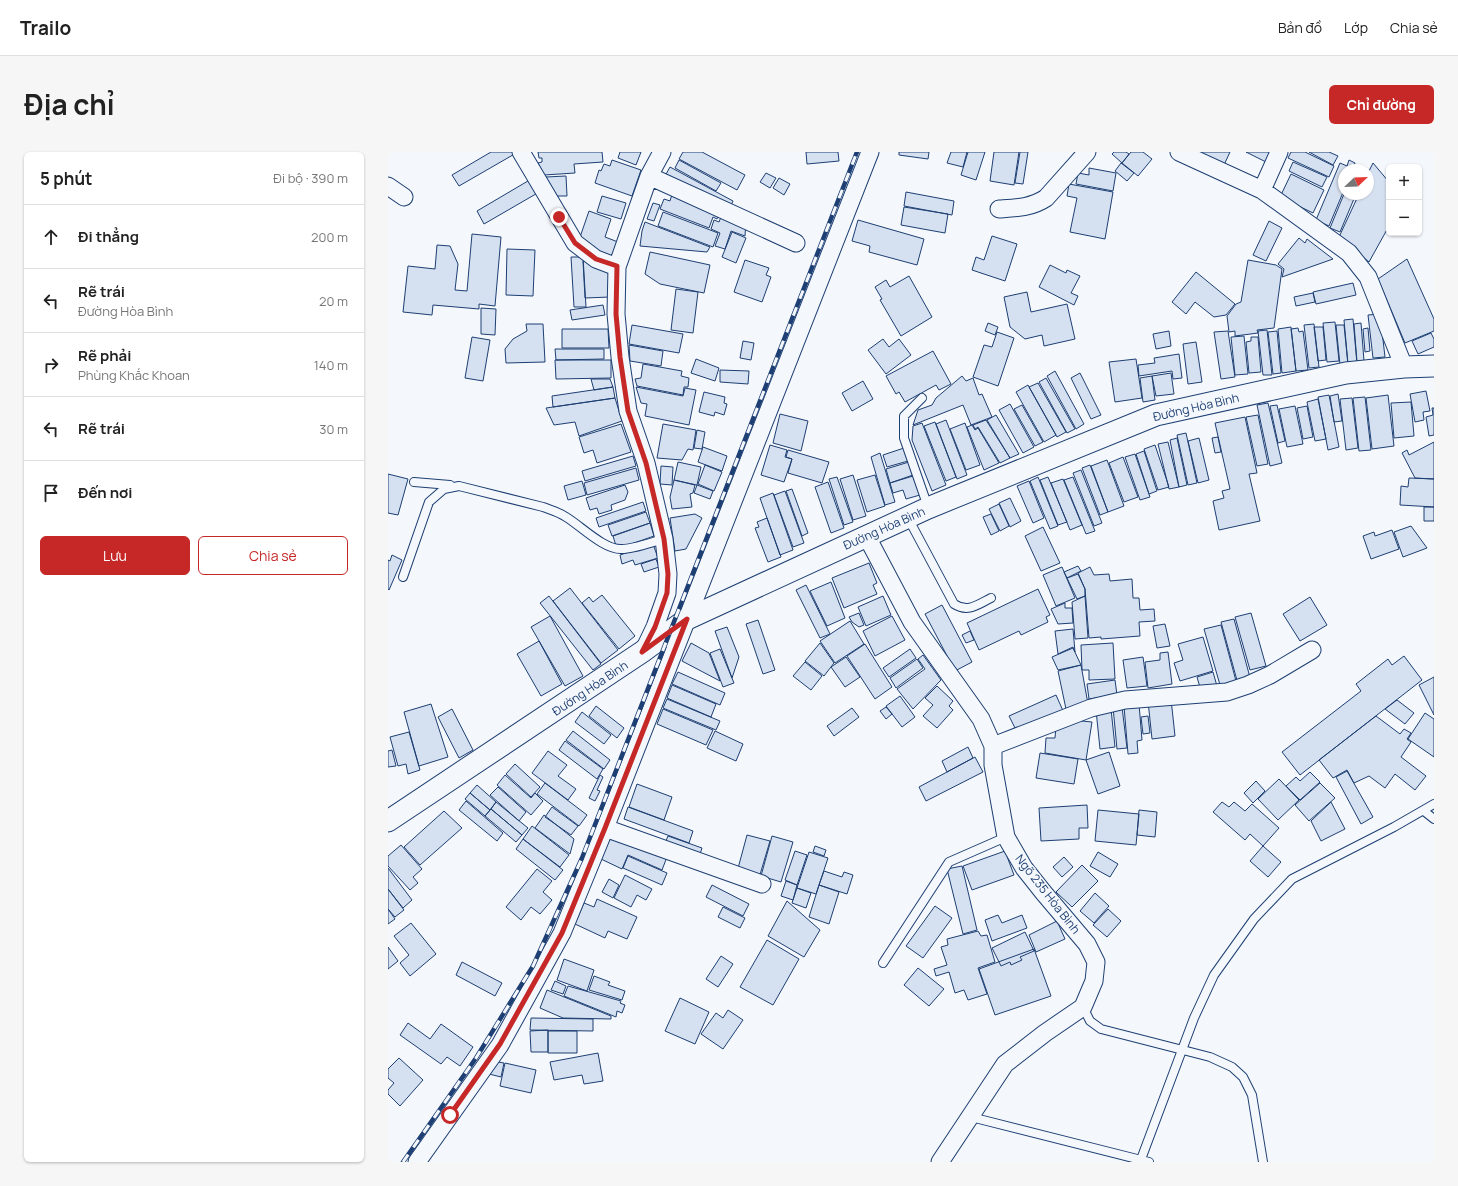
<!DOCTYPE html>
<html lang="vi">
<head>
<meta charset="utf-8">
<style>
  :root { --surface:#fff; --page:#f6f6f6; --text:#222; --muted:#767676; --line:#e0e0e0; --accent:#c62828 }
  body { margin:0; font-family:Manrope,sans-serif; background:var(--page); color:var(--text) }
  .controls { position:absolute; right:12px; top:12px; display:grid; overflow:hidden; border-radius:6px; box-shadow:0 1px 3px #0004 }
  .controls button { width:36px; height:36px; display:grid; place-items:center; padding:0; border:0; border-bottom:1px solid var(--line); background:var(--surface); color:var(--text); font:20px sans-serif }
  .compass { position:absolute; left:950px; top:12px; width:36px; height:36px; border-radius:50%; background:var(--surface); box-shadow:0 1px 3px #0004; rotate:67deg }
  .stop { position:absolute; width:12px; height:12px; margin:-9px; border:3px solid #c62828; border-radius:50%; background:#fff }
  .stop.end { background:#c62828; border-color:#fff; box-shadow:0 1px 4px #0008 }
  .list { margin:0; padding:0; list-style:none }
  h2 { display:flex; justify-content:space-between; align-items:center; height:52px; margin:0; padding:0 16px; font-size:17px }
  h2 small { font-size:13px; font-weight:400; color:var(--muted) }
  .list li { display:grid; grid-template-columns:26px 1fr auto; gap:12px; align-items:center; box-sizing:border-box; height:64px; padding:0 16px; border-top:1px solid var(--line) }
  .list b { display:block; font-size:15px; white-space:nowrap }
  .list p { margin:0; font-size:13px; white-space:nowrap; color:var(--muted) }
  .list em { font-size:13px; font-style:normal; color:var(--muted) }
  .actions { display:flex; gap:8px; padding:12px 16px }
  .actions a { flex:1; padding:9px 0; border:1px solid var(--accent); border-radius:6px; text-align:center; font-size:14px; color:var(--accent) }
  .actions .main { background:var(--accent); color:#fff }
  .icon { flex:none; width:22px; height:22px; fill:none; stroke:currentColor; stroke-width:2; stroke-linecap:round; stroke-linejoin:round }
  .map { position:relative; flex:none; width:1046px; height:1010px; overflow:hidden; border-radius:6px }
  header { display:flex; align-items:center; gap:24px; box-sizing:border-box; height:56px; padding:0 20px; background:var(--surface); border-bottom:1px solid var(--line) }
  header strong { font-size:19px }
  nav { display:flex; gap:22px; margin-inline-start:auto; font-size:14px }
  .intro { display:flex; align-items:center; justify-content:space-between; box-sizing:border-box; height:96px; padding:0 24px }
  h1 { margin:0; font-size:28px }
  .button { padding:10px 18px; border-radius:6px; background:var(--accent); color:#fff; font-size:14px; font-weight:700 }
  main { display:flex; gap:24px; padding:0 24px }
  aside { flex:1; background:var(--surface); border-radius:6px; box-shadow:0 1px 3px #0004 }
  .map>svg:first-child { display:block }
  .building { fill:#d5e0f0; stroke:#1d3f73 }
  .lines { fill:none; stroke-linecap:round; stroke-linejoin:round }
  .service-casing { stroke:#1d3f73; stroke-width:10 }
  .minor-casing { stroke:#1d3f73; stroke-width:19 }
  .tertiary-casing { stroke:#1d3f73; stroke-width:23 }
  .service { stroke:#f4f7fb; stroke-width:8 }
  .minor { stroke:#f4f7fb; stroke-width:17 }
  .tertiary { stroke:#f4f7fb; stroke-width:21 }
  .rail-casing { stroke:#1d3f73; stroke-width:4.5 }
  .rail { stroke:#f4f7fb; stroke-width:3; stroke-dasharray:9; stroke-linecap:butt }
  .route { stroke:#c62828; stroke-width:5 }
  .labels { text-anchor:middle; dominant-baseline:central; stroke-width:3; stroke-linejoin:round; paint-order:stroke }
  .street-label { font-size:12px; fill:#1d3f73; stroke:#f4f7fb }
</style>
</head>
<body>
<header>
<strong>Trailo</strong>
<nav><a>Bản đồ</a><a>Lớp</a><a>Chia sẻ</a></nav>
</header>
<div class="intro"><h1>Địa chỉ</h1><a class="button">Chỉ đường</a></div>
<main>
<aside>
<h2>5 phút<small>Đi bộ · 390 m</small></h2>
<ul class="list">
<li><svg class="icon" aria-label="ahead" viewBox="0 0 24 24"><path d="M12 20V5M6 11l6-6 6 6"/></svg><div><b>Đi thẳng</b></div><em>200 m</em></li>
<li><svg class="icon" aria-label="left" viewBox="0 0 24 24"><path d="M17 20v-9H6M10 6l-5 5 5 5"/></svg><div><b>Rẽ trái</b><p>Đường Hòa Bình</p></div><em>20 m</em></li>
<li><svg class="icon" aria-label="right" viewBox="0 0 24 24"><path d="M7 20v-9h11M14 6l5 5-5 5"/></svg><div><b>Rẽ phải</b><p>Phùng Khắc Khoan</p></div><em>140 m</em></li>
<li><svg class="icon" aria-label="left" viewBox="0 0 24 24"><path d="M17 20v-9H6M10 6l-5 5 5 5"/></svg><div><b>Rẽ trái</b></div><em>30 m</em></li>
<li><svg class="icon" aria-label="arrive" viewBox="0 0 24 24"><path d="M6 21V4h12l-3 4 3 4H6"/></svg><div><b>Đến nơi</b></div></li>
</ul>
<div class="actions"><a class="main">Lưu</a><a>Chia sẻ</a></div>
</aside>
<div class="map">
<svg width="1046" height="1010" viewBox="0 0 1046 1010">
  <rect width="100%" height="100%" fill="#f4f7fb"/>
  <path class="building" d="M103,0H130L71,34L64,23Z
    M150,0H214L215,10L186,12L187,21L156,23L150,11L154,10V6H151Z
    M232,0H253L248,13L230,6Z
    M295,0H314L357,23L349,38L291,7Z
    M418,0H450L451,9L419,12Z
    M511,0H541L540,7L511,3Z
    M563,0H579L575,15L559,11Z
    M580,0H597L588,28L573,23Z
    M606,0H631L626,33L602,29Z
    M632,0H640L635,32L627,31Z
    M726,0H738L741,2L734,11L724,2Z
    M743,0H755L764,7L750,24L734,11Z
    M804,0H842L836,13Z
    M858,0H883L878,10Z
    M903,0H917L946,14L941,25L900,6Z
    M921,0H941L950,4L945,13Z
    M224,8L253,18L244,44L207,31L211,18L213,19L216,12L222,14Z
    M291,8L333,31L328,39L287,16Z
    M961,8L967,11L964,18H956V38L941,74L928,68L952,11L959,14Z
    M905,10L939,25L934,35L901,19Z
    M733,11L746,21L739,29L727,19Z
    M985,11L1001,30V74L981,110L951,85L971,42H980V21Z
    M282,15L345,49L341,58L277,24Z
    M701,16L728,21L725,39L688,32L690,21L701,23Z
    M378,21L388,26L382,36L372,30Z
    M903,22L936,38L925,61L892,45Z
    M178,24L179,44H169L158,25Z
    M145,26L153,39L96,72L89,59Z
    M391,26L402,32L396,43L385,36Z
    M681,32L725,40L717,87L682,80L689,46L679,44Z
    M285,39L333,58L329,67L325,65L321,76L272,57L276,47L282,49Z
    M518,40L566,49L564,63L516,54Z
    M956,42H968L952,80L942,76Z
    M214,44L238,51L233,67L209,60Z
    M265,51L272,53L266,69L259,67Z
    M516,55L560,62L557,81L513,73Z
    M201,59L223,67L217,85L230,90L224,107L191,88Z
    M275,60L330,81L325,95L270,74Z
    M335,60L358,69L357,84L343,79L337,97L327,94L332,81L323,77L326,68L331,70Z
    M470,68L536,87L529,113L481,100L482,94L464,89Z
    M881,69L894,76L878,109L865,103Z
    M257,70L322,95L319,100L252,94L254,79Z
    M344,80L358,86L348,111L334,105Z
    M84,82L113,85L107,154L91,152V157L45,153L44,163L15,160L20,114L47,117L49,93L62,94L70,112L67,138L79,139Z
    M604,84L629,92L617,129L584,118L588,105L596,108Z
    M911,86L917,91L919,87L945,107L894,125L896,117L890,112Z
    M119,97L147,98L145,144L118,143Z
    M262,100L322,113L316,141L272,132L257,122Z
    M183,105H195L198,155H186Z
    M1019,107L1046,167V179L1017,191L990,127Z
    M200,108L220,118L222,145L197,146L195,109Z
    M357,108L381,116L378,123L383,125L374,150L346,140Z
    M860,108L888,113L894,117L886,176L869,178L870,181L847,184V179L841,180L839,164L848,152L853,150Z
    M662,113L678,121L679,118L692,124L683,141L690,144L686,153L651,135Z
    M808,120L847,152L838,163L826,165L807,150L798,162L784,150Z
    M521,124L544,165L513,184L492,148L494,147L487,135L498,128L502,135Z
    M965,131L968,143L928,152L925,140Z
    M288,137L310,140L305,181L283,178Z
    M639,140L643,160L679,152L687,187L656,194L654,183L637,187L622,175L616,145Z
    M925,141L927,150L908,154L906,145Z
    M215,153L217,163L184,168L182,158Z
    M93,156L108,157L107,183L93,182Z
    M992,162L997,205L985,206L980,163Z
    M965,167L969,212H960L956,168Z
    M947,170L951,209L939,210L935,171Z
    M600,171L610,175L607,183L597,179Z
    M973,171L976,209L969,210L966,172Z
    M138,172H155L157,210L118,211L117,197L125,187L139,179Z
    M926,172L931,215L921,216L916,173Z
    M244,173L295,182L291,201L241,192Z
    M948,173H956L960,213H952Z
    M903,175L908,219L894,221L890,177Z
    M926,175H935L938,208L930,209Z
    M910,176L911,180L915,179L920,218L908,219L903,177Z
    M980,176L982,199L977,200L975,177Z
    M174,177H220L221,196H174Z
    M879,178L884,223H875L870,179Z
    M781,179L783,194L768,197L765,182Z
    M840,179L847,225L833,227L826,180Z
    M889,179L893,221L885,222L880,180Z
    M609,180L626,186L610,234L585,225L596,193L604,195Z
    M1043,181L1046,187V195L1030,202L1024,189Z
    M856,184L860,222L847,223L843,185Z
    M84,185L102,188L95,229L77,226Z
    M863,185H870L873,220L861,221L858,190L863,189Z
    M495,187L501,195L511,187L523,203L498,222L480,198Z
    M355,189L366,191L363,208L352,206Z
    M808,190L814,230L800,232L795,192Z
    M241,193L275,199L273,214L242,209Z
    M167,197H216V207L168,208Z
    M545,199L563,232L551,238L548,233L517,250L511,240L508,242L498,224Z
    M791,202L794,226L785,227L784,219L751,224L750,213L767,211L766,206Z
    M308,207L331,216L327,229L303,221Z
    M748,207L754,246L727,250L721,210Z
    M167,208H223V226L168,227Z
    M255,212L294,219L293,224L301,226L300,235H296L295,243L249,234L247,227L253,226Z
    M332,218L361,219L360,232L332,230Z
    M667,219L696,272L688,277L659,224Z
    M692,221L713,263L703,267L683,226Z
    M783,221L786,242L768,244L764,224Z
    M574,224L578,229L585,226L591,243L594,242L604,265L583,273L575,253L525,273L530,258L544,253L548,246Z
    M764,224L767,248L755,250L752,226Z
    M658,226L687,277L679,281L651,230Z
    M203,227H222L225,235L206,238Z
    M475,229L485,247L464,259L454,241Z
    M650,231L678,280L669,285L641,235Z
    M640,233L668,283L656,290L628,240Z
    M225,235L227,246L165,255L164,244Z
    M248,235L295,244L297,236L308,238L301,273L257,264L259,252L253,251Z
    M1038,239L1042,259L1035,260L1036,268L1027,270L1022,242Z
    M316,240L337,245L336,251L339,252L336,263L327,260L326,264L311,260Z
    M950,242L954,269L946,270L942,244Z
    M941,243L951,295L940,298L930,245Z
    M1000,243L1006,294L984,297L978,246Z
    M977,245L983,298L971,299L965,246Z
    M227,246L234,269L191,284L187,270L166,273L158,256Z
    M964,246L970,296L958,298L952,247Z
    M930,247L938,287L927,289L919,250Z
    M1023,250L1026,284L1006,286L1003,251Z
    M880,251L894,311L882,314L869,253Z
    M622,252L646,295L635,301L611,258Z
    M634,253L655,290L647,294L626,257Z
    M889,253L897,289L890,291L882,254Z
    M907,254L915,292L899,295L891,257Z
    M919,254L925,285L915,287L909,256Z
    M1044,256H1046V283L1041,284L1038,265L1045,263Z
    M392,262L420,269L413,299L385,291Z
    M608,263L631,302L622,306L599,268Z
    M870,263L880,312L869,314L858,265Z
    M857,265L869,321L861,322L872,369L831,378L825,349L836,346L834,339L842,337L827,271Z
    M558,268L579,323L569,327L548,272Z
    M598,268L622,306L612,311L590,275L587,277L585,273Z
    M547,270L568,325L558,329L536,274Z
    M534,271L558,333L544,339L524,288L525,274Z
    M577,271L592,313L578,318L562,277Z
    M233,272L243,300L209,311L205,298L196,301L191,285Z
    M275,272L308,278L305,298L300,297L294,308L269,306Z
    M584,273L587,278L590,276L611,311L596,318L579,275Z
    M309,278L317,280L314,297L306,296Z
    M798,281L809,331L800,333L789,283Z
    M830,285L833,300L827,301L824,286Z
    M789,286L799,333L791,335L782,288Z
    M811,286L821,328L810,331L800,289Z
    M780,290L791,335L781,337L770,292Z
    M1046,290V327L1027,326L1014,301L1019,298L1021,303Z
    M382,293L399,298L397,305L404,307L396,330L373,323Z
    M767,293L781,335L770,338L756,297Z
    M315,295L339,304L334,319L310,310Z
    M516,296L520,309L499,315L495,303Z
    M400,298L441,310L434,331L400,321L404,307L398,305Z
    M756,299L769,339L761,342L748,302Z
    M492,301L507,350L497,353L483,305Z
    M747,302L762,345L752,348L737,305Z
    M245,304L248,314L197,329L194,319Z
    M735,305L750,345L736,350L721,311Z
    M719,308L736,354L720,360L703,314Z
    M290,310L313,315L309,333L286,328Z
    M521,310L525,323L502,331L498,317Z
    M317,313L334,320L326,339L310,332Z
    M702,313L720,360L712,363L694,316Z
    M273,314L285,315L284,333L272,332Z
    M248,316L251,328L199,343L196,331Z
    M693,318L714,371L706,374L685,321Z
    M0,322L20,327L10,363L0,361Z
    M465,323L478,364L465,368L452,327Z
    M487,323L497,354L479,360L469,328Z
    M525,324L532,343L518,347L515,338L505,341L502,331Z
    M449,325L465,370L456,373L441,327Z
    M650,325L670,374L662,377L642,329Z
    M660,325L679,370L670,373L652,328Z
    M685,325L707,379L698,382L676,328Z
    M1021,326L1046,327V355L1012,353L1013,334L1020,335Z
    M675,327L694,373L682,378L663,331Z
    M286,328L307,333L305,341L302,342L304,355L284,357L282,345Z
    M194,329L198,343L180,348L176,334Z
    M641,329L656,366L645,371L629,334Z
    M440,330L456,376L443,381L427,335Z
    M237,333L240,340L237,348L223,353L224,358L211,362L209,356L202,358L198,346Z
    M309,333L325,339L322,347L306,341Z
    M404,337L420,381L414,384L398,339Z
    M397,339L416,391L405,395L386,343Z
    M385,341L405,398L392,403L372,346Z
    M622,346L633,369L622,375L611,351Z
    M255,350L258,359L211,375L208,366Z
    M611,352L621,374L612,379L601,357Z
    M1036,355H1046V369H1036Z
    M258,360L262,371L224,384L220,373Z
    M307,362L314,366L298,397L287,399L282,366Z
    M603,362L611,379L603,383L595,365Z
    M379,366L393,405L380,410L367,376L371,375L369,370Z
    M262,371L266,384L229,397L225,384Z
    M1023,374L1039,396L1015,405L1006,380Z
    M655,375L672,411L653,419L637,384Z
    M1004,378L1011,397L983,407L975,384L986,380L987,384Z
    M265,392L270,406L247,413L245,408L234,412L232,403Z
    M4,403L14,408L1,438L0,437V408L2,409Z
    M268,407L271,415L256,420L253,412Z
    M481,411L489,431L485,433L489,442L456,456L444,426Z
    M690,414L693,419L679,426L676,420Z
    M674,415L687,446L668,454L655,423Z
    M702,415L706,423L721,422L722,429L744,427L745,446H751L752,458L766,457L767,469L751,470L752,484L713,487V485L701,486L697,437L690,421Z
    M690,422L697,437V444L689,447L679,426Z
    M443,430L457,466L439,474L422,439Z
    M418,433L442,482L432,486L408,438Z
    M182,436L230,498L213,511L165,449Z
    M650,437L662,463L658,465L660,470L633,483L631,479L591,498L579,471Z
    M214,443L247,484L231,497L194,451L201,445L205,450Z
    M161,444L213,512L205,518L152,451Z
    M495,444L503,463L478,474L470,455Z
    M697,444L700,486L687,487L684,450Z
    M922,445L939,473L912,489L895,462Z
    M677,451V456H684L685,471L670,472L663,457Z
    M554,453L584,510L567,519L537,462Z
    M471,461L476,473L471,475L464,470L461,465Z
    M863,461L878,514L862,518L847,465Z
    M162,464L195,524L177,534L143,475Z
    M504,464L517,488L487,504L475,479Z
    M846,467L863,529L850,532L833,470Z
    M370,468L387,518L375,522L358,472Z
    M462,469L476,492L447,511L432,489Z
    M777,472L782,494L769,496L765,474Z
    M833,473L848,529L832,533L816,477Z
    M339,475L351,505L344,526L327,479Z
    M685,477L687,500L685,495L670,502L667,479Z
    M582,479L586,488L578,491L574,483Z
    M815,485L825,519L792,529L786,511L795,508L790,492Z
    M151,489L174,532L153,544L129,502Z
    M303,491L321,501L332,529L294,509Z
    M432,491L446,511L436,524L417,509Z
    M725,491L727,527L701,528V518H694L693,493Z
    M477,492L504,535L487,547L459,504Z
    M685,496L693,513L670,518L664,505Z
    M332,497L346,531L335,535L322,501Z
    M522,497L528,506L501,525L495,516Z
    M780,500L784,532L760,536L757,510L772,508V501Z
    M535,503L553,528L525,557L509,537L537,517L530,507Z
    M1016,504L1034,528L912,623L894,600L973,539L968,532L1000,507L1004,513Z
    M458,505L472,525L457,535L443,515Z
    M755,505L759,534L739,536L735,508Z
    M529,507L535,516L508,536L502,526Z
    M417,510L434,524L423,538L405,524Z
    M693,513L700,552L678,557L670,519Z
    M290,520L337,541L332,553L284,532Z
    M825,520L829,534L813,539L809,525Z
    M1046,525V563L1031,533Z
    M727,528L729,543L701,547L699,532Z
    M284,533L328,552L323,565L279,546Z
    M549,534L565,549L561,554L565,558L549,576L535,564L545,553L537,546Z
    M668,543L676,561L630,582L621,564Z
    M512,544L527,565L514,575L498,554Z
    M279,547L332,569L328,578L275,556Z
    M783,547L787,584L764,587L760,549Z
    M1009,548L1026,561L1017,572L997,557Z
    M43,552L60,605L31,614L16,560Z
    M751,552L754,588L749,589L750,601L740,602L736,554Z
    M208,554L236,576L229,586L201,564Z
    M498,555L504,562L498,567L492,559Z
    M725,555H734L739,596L729,597Z
    M464,556L471,565L446,584L439,574Z
    M64,557L85,598L71,606L50,565Z
    M275,557L325,578L318,593L269,572Z
    M723,557L727,595L712,597L708,558Z
    M194,560L223,583L216,592L187,570Z
    M1037,561L1046,567V605L1020,587Z
    M760,564L762,581L755,582L753,565Z
    M988,564L1012,582L1016,577L1023,581L1019,587L1023,590L1013,605L1038,624L1027,638L1007,622L997,636L981,624L966,631L959,618L945,626L931,608Z
    M684,568L704,570L698,608L657,601L658,586H667L668,574Z
    M185,579L222,608L216,617L178,588Z
    M327,579L355,592L348,609L319,596Z
    M21,580L32,618L20,622L18,612L10,614L2,585Z
    M177,589L215,617L209,627L171,598Z
    M580,595L585,606L559,620L554,609Z
    M4,598L8,614L0,615V599Z
    M160,599L179,613L170,624L188,637L180,648L144,621Z
    M721,600L732,634L710,642L698,608Z
    M652,601L690,607L686,632L648,626Z
    M587,605L595,620L538,649L531,635Z
    M127,612L152,635L143,645L118,622Z
    M959,619L985,665L973,672L948,625Z
    M922,620L932,630L912,648L898,634L908,625L912,629Z
    M117,623L143,646L147,641L155,649L143,663L109,633Z
    M212,623L215,625L209,638L212,639L207,649L201,646Z
    M891,627L911,648L890,668L870,647Z
    M868,629L877,639L865,651L856,641Z
    M157,631L199,663L191,674L149,642Z
    M932,631L947,646L921,669L907,653Z
    M249,632L284,645L276,668L241,655Z
    M89,633L108,650L102,658L82,641Z
    M110,635L138,660L131,669L102,643Z
    M82,641L102,658L97,664L77,647Z
    M78,649L115,681L109,689L71,658Z
    M108,650L140,676L134,683L103,657Z
    M834,650L841,655L846,650L857,659L864,652L891,676L875,694L862,682L857,688L825,660Z
    M943,650L957,677L933,689L923,669Z
    M699,653L700,676H691V687L653,689L651,656Z
    M164,655L190,674L183,683L157,665Z
    M240,655L305,679L301,691L236,667Z
    M103,657L134,683L128,690L97,664Z
    M710,658L751,662L748,693L707,689Z
    M751,658L769,660L767,685L749,683Z
    M56,659L74,676L32,713L16,695Z
    M156,663L186,687L182,702L147,676Z
    M144,674L181,703L172,715L135,687Z
    M359,683L382,689L371,726L349,720Z
    M223,684L279,705L274,718L240,703L234,717L213,707Z
    M280,684L314,696L310,708L275,696Z
    M384,684L405,690L393,730L373,724Z
    M135,687L175,718L167,728L128,697Z
    M13,693L34,717L25,725L30,731L22,738L0,714V704Z
    M427,694L438,698L436,704L425,700Z
    M875,694L893,710L880,725L862,709Z
    M407,699L419,703L409,733L397,728Z
    M617,699L626,723L584,738L575,714Z
    M421,700L440,706L428,742L409,736Z
    M710,700L730,712L722,725L702,714Z
    M240,704L279,721L274,733L235,716Z
    M676,705L685,715L674,725L665,715Z
    M694,713L710,729L684,755L668,740Z
    M574,714L589,778L575,782L559,717Z
    M0,716L24,748L15,756L0,737Z
    M149,717L164,729L155,740L164,748L152,762L143,755L133,768L118,755Z
    M436,719L454,725L456,720L465,723L459,742L431,733Z
    M237,723L264,737L258,748L249,743L243,755L226,746Z
    M221,727L231,733L225,746L214,740Z
    M398,729L409,733L405,748L393,744Z
    M324,733L361,752L355,764L318,745Z
    M431,733L451,740L441,772L421,765Z
    M409,736L423,741L418,756L404,751Z
    M0,737L16,758L7,765L0,757Z
    M707,741L721,754L706,771L692,759Z
    M209,747L249,765L239,787L220,779L217,786L187,772L196,751L206,755Z
    M399,749L432,778L416,805L380,784Z
    M547,754L564,766L535,806L518,794Z
    M335,755L357,766L352,776L330,765Z
    M0,757L7,767L0,772Z
    M720,757L733,769L719,785L705,773Z
    M610,763L614,771L634,763L639,776L604,789L597,768Z
    M669,769L677,787L648,800L641,783Z
    M23,771L48,802L22,824L12,811L21,803L6,784Z
    M590,779L593,784L599,783L607,810L590,816L599,842L580,848L576,838L567,841L561,820L548,824L546,817L559,813L553,795L560,793L559,787Z
    M637,780L646,799L632,805L634,808L623,813L622,810L613,814L604,796Z
    M379,788L411,807L385,853L352,835Z
    M0,795L10,809L0,817Z
    M646,797L663,844L607,863L591,817Z
    M333,804L345,812L330,835L318,827Z
    M176,807L206,818L199,839L169,828Z
    M74,810L114,831L107,844L68,823Z
    M530,816L556,837L541,854L516,833Z
    M206,824L222,830L220,833L237,839L234,848L201,838Z
    M167,829L178,834L175,842L163,838Z
    M180,834L233,849L232,851L237,853L234,861L229,859L228,865L176,844Z
    M159,838L223,864V867L175,866L152,856Z
    M292,846L321,860L307,892L277,879Z
    M340,858L355,868L335,897L313,882L328,861L335,866Z
    M143,866L205,867V879L142,878Z
    M20,871L42,887L53,872L85,895L72,914L59,905L53,912L12,883Z
    M160,878V900H143L142,879Z
    M160,879H189V901H160Z
    M210,901L215,929L196,932L194,923L166,928L162,910Z
    M11,906L35,928L12,954L0,942V938L6,931L0,926V917Z
    M110,910L116,911L113,925L101,922Z
    M117,911L148,918L143,941L112,934Z"/>
  <g class="lines">
    <g class="service-casing">
      <path id="service" d="M534,246L516,264V286L540,355
        M26,330L62,333
        M520,366L566,452C580,461 589,453 603,446
        M15,425L41,350L56,337L71,334L155,355C163,358 171,360 178,365C193,374 216,398 234,397C246,397 264,390 276,387
        M1036,659L1046,667
        M495,811L561,710L618,685
        M695,855L702,869L713,877L822,905L844,915L855,925L864,943L875,1010
        M583,965L761,1010
        M752,1010L806,866L826,823L866,767L904,727L1006,675L1046,652"/>
    </g>
    <g class="minor-casing">
      <path id="minor" d="M133,0L187,91L208,107L229,115
        M791,0L874,38L961,101L980,125L1016,215
        M261,24L408,91
        M0,34L16,45
        M874,38L891,0
        M611,57C627,56 643,56 658,46L699,0
        M478,383L524,470L593,567L605,594V613L618,685L636,716L655,740L699,792L708,810L706,829L695,855L657,881L617,912L552,1010
        M255,500L267,475L279,441L280,422L276,387L258,311L240,259L232,205L228,162L229,115L261,24L274,0
        M605,594L703,556L737,548L839,540L860,533L882,523L924,498
        M217,676L374,732
        M29,1010L112,893L174,781L217,676L482,0"/>
    </g>
    <g class="tertiary-casing">
      <path id="tertiary" d="M0,669L254,500L299,467L540,356L768,263L958,221L1016,215L1046,214"/>
    </g>
    <use href="#service" class="service"/>
    <use href="#minor" class="minor"/>
    <use href="#tertiary" class="tertiary"/>
    <g class="rail-casing">
      <path id="rail" d="M15,1010L88,906L145,814L194,706L469,0"/>
    </g>
    <use href="#rail" class="rail"/>
  </g>
  <g class="lines">
    <path class="route" d="M62,963L112,892L174,781L217,676L299,467L254,500L267,475L279,441L280,422L276,387L258,311L240,259L232,205L228,162L229,114L208,107L187,91L171,65"/>
  </g>
  <g class="labels">
    <g class="street-label">
      <text transform="translate(808 255) rotate(-13)">Đường Hòa Bình</text>
      <text transform="translate(496 376) rotate(-24)">Đường Hòa Bình</text>
      <text transform="translate(202 536) rotate(-34)">Đường Hòa Bình</text>
      <text transform="translate(660 742) rotate(52)">Ngõ 235 Hòa Bình</text>
    </g>
  </g>
</svg>
<div class="controls">
<button>+</button>
<button>−</button>
</div>
<svg class="compass" viewBox="-18 -18 36 36"><path d="M0-13l5 13h-10z" fill="#e53935"/><path d="M0 13l5-13h-10z" fill="#767676"/></svg>
<div class="stop" style="left:62px;top:963px"></div>
<div class="stop end" style="left:171px;top:65px"></div>
</div>
</main>
</body>
</html>
